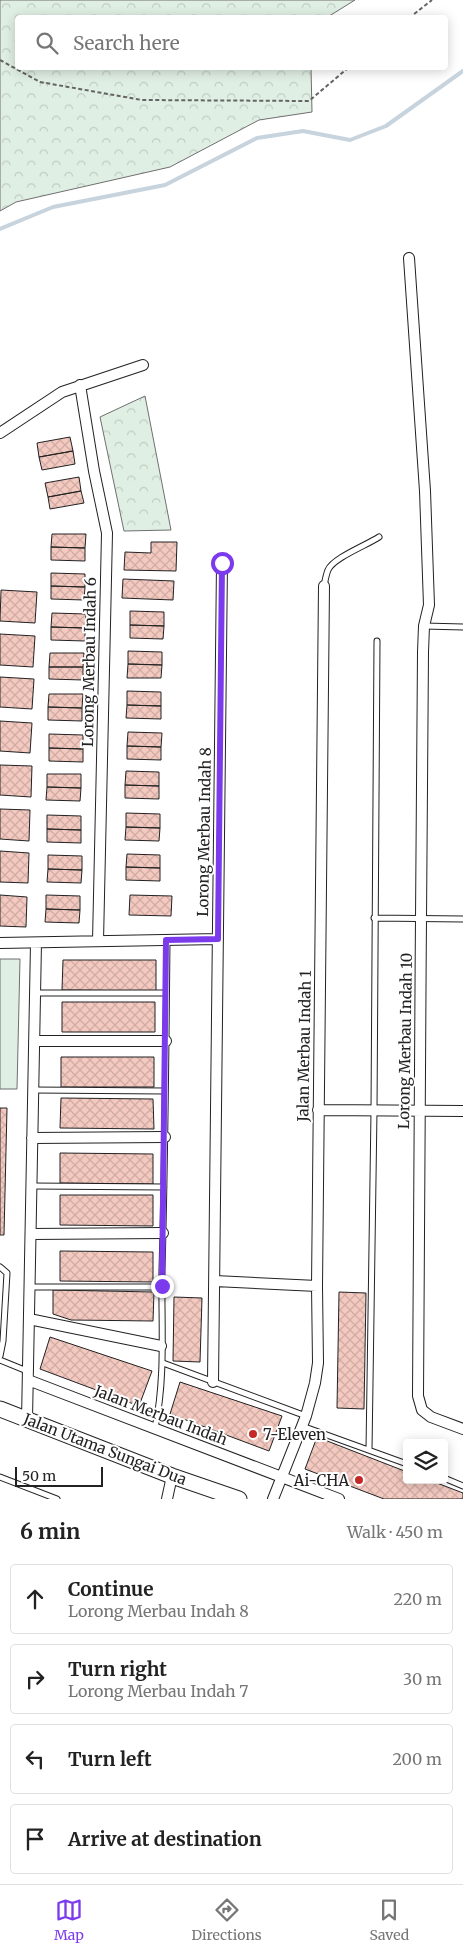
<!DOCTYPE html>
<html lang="en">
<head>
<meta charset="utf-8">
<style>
  :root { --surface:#fff; --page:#f6f6f6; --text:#222; --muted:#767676; --line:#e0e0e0; --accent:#7c3aed }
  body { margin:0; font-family:Merriweather,serif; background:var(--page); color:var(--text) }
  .controls { position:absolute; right:15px; bottom:15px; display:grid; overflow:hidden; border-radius:5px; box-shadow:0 2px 12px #0003 }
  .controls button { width:45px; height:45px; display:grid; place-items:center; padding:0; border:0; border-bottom:1px solid var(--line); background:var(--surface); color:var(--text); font:25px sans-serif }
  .scale { position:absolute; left:15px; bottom:12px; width:88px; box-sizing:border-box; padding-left:5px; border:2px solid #222; border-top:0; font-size:14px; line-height:18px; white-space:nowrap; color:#222; -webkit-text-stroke:4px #fff; paint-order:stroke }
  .stop { position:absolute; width:15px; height:15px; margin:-11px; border:4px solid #7c3aed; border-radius:50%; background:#fff }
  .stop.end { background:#7c3aed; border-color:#fff; box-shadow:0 1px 5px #0008 }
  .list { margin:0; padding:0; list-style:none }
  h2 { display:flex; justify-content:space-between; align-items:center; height:65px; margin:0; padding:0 20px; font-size:21px }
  h2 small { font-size:16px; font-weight:400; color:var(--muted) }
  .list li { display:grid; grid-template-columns:32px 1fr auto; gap:15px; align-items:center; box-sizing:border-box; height:70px; margin:0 10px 10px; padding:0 10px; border:1px solid var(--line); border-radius:5px }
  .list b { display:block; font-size:19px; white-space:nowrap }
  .list p { margin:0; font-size:16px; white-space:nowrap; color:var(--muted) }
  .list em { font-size:16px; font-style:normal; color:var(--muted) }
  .icon { flex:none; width:28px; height:28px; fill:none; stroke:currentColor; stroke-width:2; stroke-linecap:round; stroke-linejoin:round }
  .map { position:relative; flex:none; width:463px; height:1499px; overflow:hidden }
  .search { position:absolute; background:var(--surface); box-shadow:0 2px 12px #0003; left:15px; right:15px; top:15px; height:55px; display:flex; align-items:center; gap:12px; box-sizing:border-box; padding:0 18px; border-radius:5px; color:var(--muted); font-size:19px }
  .sheet { height:385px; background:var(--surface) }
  nav { display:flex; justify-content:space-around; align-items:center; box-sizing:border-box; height:70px; border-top:1px solid var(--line); background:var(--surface); font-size:14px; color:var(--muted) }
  nav a { display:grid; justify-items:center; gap:2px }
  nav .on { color:var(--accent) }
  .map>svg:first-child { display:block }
  .forest { fill:url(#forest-crowns); stroke:#6f6f6f }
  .pitch { fill:#e0efe3; stroke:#6f6f6f }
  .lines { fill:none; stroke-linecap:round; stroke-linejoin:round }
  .stream { stroke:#c7d3dd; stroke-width:4 }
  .building { fill:url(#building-cross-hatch); stroke:#222 }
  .lane-casing { stroke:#222; stroke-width:7 }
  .street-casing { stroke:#222; stroke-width:12 }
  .secondary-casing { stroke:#222; stroke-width:17 }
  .path { stroke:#646464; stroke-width:2; stroke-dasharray:4 2.5; stroke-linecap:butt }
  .lane { stroke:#fff; stroke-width:5 }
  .street { stroke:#fff; stroke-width:10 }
  .secondary { stroke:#fff; stroke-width:15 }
  .route { stroke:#7c3aed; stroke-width:6 }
  .poi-dot { fill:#c62828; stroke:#fff; stroke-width:2 }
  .labels { text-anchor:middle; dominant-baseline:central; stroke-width:4; stroke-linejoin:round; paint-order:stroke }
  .street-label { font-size:15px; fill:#222; stroke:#fff }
  .poi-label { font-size:15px; fill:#222; stroke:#fff; text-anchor:start }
</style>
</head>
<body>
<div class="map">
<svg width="463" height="1499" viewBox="0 0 463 1499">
  <defs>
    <pattern id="forest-crowns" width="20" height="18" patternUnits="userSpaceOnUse" patternTransform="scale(1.25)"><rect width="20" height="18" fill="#e0efe3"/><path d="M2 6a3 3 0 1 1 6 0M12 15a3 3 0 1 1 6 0" fill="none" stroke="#c0cdc2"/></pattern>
    <pattern id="building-cross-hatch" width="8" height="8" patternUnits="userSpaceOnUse" patternTransform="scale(1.25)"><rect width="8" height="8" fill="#f3c9c0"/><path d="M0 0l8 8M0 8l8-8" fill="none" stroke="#d0aca5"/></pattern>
  </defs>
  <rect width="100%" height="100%" fill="#fff"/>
  <path class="forest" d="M0,0H355L326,18H18V68H311L312,112L259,120L170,167L16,202L0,211Z
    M145,396L171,530L124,531L100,417Z"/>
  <path class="pitch" d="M0,959H20L17,1089H0Z"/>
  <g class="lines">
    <path class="stream" d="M0,229L53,207L165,185L257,138L303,131L350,140L386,126L463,71"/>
  </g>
  <path class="building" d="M70,437L73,451L39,457L37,443Z
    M73,451L75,464L42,470L39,457Z
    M79,477L81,491L48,497L45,483Z
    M81,491L84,503L50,509L48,497Z
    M52,534H86L85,548L51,547Z
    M151,542H177L176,571L124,570L125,552L151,553Z
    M51,547L85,548V561L51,560Z
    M51,573L85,574V587L51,586Z
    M123,579L174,581L173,600L122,598Z
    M51,586L85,587L84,600L51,599Z
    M1,590L37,592L35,623L0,621Z
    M130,611L164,612V626L130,625Z
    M52,613L86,614L85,628L51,627Z
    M130,625L164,626L163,639L130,638Z
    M51,627L85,628V641L51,640Z
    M0,634L35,636L33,667L0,665Z
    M128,651L162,652V665L128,664Z
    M50,653H84L83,667H49Z
    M128,664L162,665L161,678H127Z
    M49,667H83V680L49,679Z
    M0,677L34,679L32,709L0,707Z
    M127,691L161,692V706L127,705Z
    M49,694H83L82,708L48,707Z
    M127,705L161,706V719L126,718Z
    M48,707L82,708V721L48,720Z
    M0,721L32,723L30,753L0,751Z
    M128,732L162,733L161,747L127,746Z
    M49,734L83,735V749L49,748Z
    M127,746L161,747V760L127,759Z
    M49,748L83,749V762L49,761Z
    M0,765L32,766L31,797L0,795Z
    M126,771L159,772V786L125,785Z
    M47,774H81V788L47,787Z
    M125,785L159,786V799L125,798Z
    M47,787L81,788L80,801L46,800Z
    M0,809L30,810L29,841L0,839Z
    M126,813L160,814V828L126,827Z
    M47,815L81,816V830L47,829Z
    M126,827L160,828L159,841L125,840Z
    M47,829L81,830V843L47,842Z
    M0,851L29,853L28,883L0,882Z
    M127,854L160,855V868L126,867Z
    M48,855L82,856V870L48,869Z
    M126,867L160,868V881L126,880Z
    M48,869L82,870L81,883L47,882Z
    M0,895L27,897L26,927L0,926Z
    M46,895L80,896V910L46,909Z
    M130,895L172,896L171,916L129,915Z
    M46,909L80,910L79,923L45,922Z
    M63,960H156V991L62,990Z
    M62,1002H155V1032H62Z
    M61,1057H154V1087H61Z
    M61,1098L153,1099L154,1129L60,1128Z
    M0,1108H7L4,1235H0Z
    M60,1153L153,1154V1184L60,1183Z
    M60,1195H153V1226L60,1225Z
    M60,1251L153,1252V1282L60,1281Z
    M53,1290L154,1292L153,1321L71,1320L53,1314Z
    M339,1292L366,1293L364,1409L337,1408Z
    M174,1297L202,1298L200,1362L173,1361Z
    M50,1337L152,1371L139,1406L40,1369Z
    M180,1382L282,1416L269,1451L170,1414Z
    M317,1437L407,1472V1480H429L463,1493V1499H384L305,1469Z"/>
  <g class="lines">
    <g class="lane-casing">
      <path id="lane" d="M324,586C325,581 326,575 328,570C333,558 367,545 379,537
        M424,626L463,627
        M374,918L463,919
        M35,993H166
        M33,1090L165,1091
        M32,1186L164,1187
        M0,1267L7,1273L3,1341L0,1356
        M30,1287H162
        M0,1360L27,1371
        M163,1363L306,1416
        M302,1426L407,1464
        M155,1428C166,1376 161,1322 162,1270C165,1160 166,1050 167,940
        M369,1450L374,1111L377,641
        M0,1477L57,1499
        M444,1478L463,1486"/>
    </g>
    <g class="street-casing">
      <path id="street" d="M409,258L425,491L429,605L424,626L423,652C422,900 418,1148 418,1396L422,1410L431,1417L463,1429
        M80,385L94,471L107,533L98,941
        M0,433L62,392L143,365
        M0,943L218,939
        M34,1041H166
        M318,1110L463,1111
        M32,1138L165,1137
        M31,1234L163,1233
        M215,1281L317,1286
        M29,1319L161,1346
        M28,1380L339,1499
        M213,1382L222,563
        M27,1420L36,943
        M167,1499L172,1476
        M273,1499L306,1416L315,1383L318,1363L317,1286L324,586"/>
    </g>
    <g class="secondary-casing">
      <path id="secondary" d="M0,1409L172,1476L239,1499"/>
    </g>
    <path class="path" d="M409,18L432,0
      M0,60L40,82L142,100L309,101L348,68"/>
    <use href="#lane" class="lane"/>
    <use href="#street" class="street"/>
    <use href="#secondary" class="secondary"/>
  </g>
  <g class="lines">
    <path class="route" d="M162,1286L166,940L218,939L222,563"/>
  </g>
  <g class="poi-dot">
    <circle cx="253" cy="1434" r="5"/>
    <circle cx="359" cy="1480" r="5"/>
  </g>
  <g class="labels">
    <g class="street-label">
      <text transform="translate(89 662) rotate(-89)">Lorong Merbau Indah 6</text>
      <text transform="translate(204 832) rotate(-89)">Lorong Merbau Indah 8</text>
      <text transform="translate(405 1041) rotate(-89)">Lorong Merbau Indah 10</text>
      <text transform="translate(304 1046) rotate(-89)">Jalan Merbau Indah 1</text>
      <text transform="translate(161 1415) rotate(21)">Jalan Merbau Indah</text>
      <text transform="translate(105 1449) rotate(21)">Jalan Utama Sungai Dua</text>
    </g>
    <g class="poi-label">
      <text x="263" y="1434">7-Eleven</text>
      <text x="349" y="1480" text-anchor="end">Ai-CHA</text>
    </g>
  </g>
</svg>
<div class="controls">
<button><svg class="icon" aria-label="layers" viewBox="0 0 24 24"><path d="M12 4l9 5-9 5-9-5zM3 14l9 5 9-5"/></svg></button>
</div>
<div class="scale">50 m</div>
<div class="stop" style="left:222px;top:563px"></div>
<div class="stop end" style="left:162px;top:1286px"></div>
<div class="search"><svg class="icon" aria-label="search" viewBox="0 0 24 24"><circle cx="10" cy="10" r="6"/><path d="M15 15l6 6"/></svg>Search here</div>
</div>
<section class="sheet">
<h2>6 min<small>Walk · 450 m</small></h2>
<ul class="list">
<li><svg class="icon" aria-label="ahead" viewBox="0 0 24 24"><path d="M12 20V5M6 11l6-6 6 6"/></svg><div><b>Continue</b><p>Lorong Merbau Indah 8</p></div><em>220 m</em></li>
<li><svg class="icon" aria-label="right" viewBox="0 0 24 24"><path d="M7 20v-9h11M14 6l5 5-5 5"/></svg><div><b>Turn right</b><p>Lorong Merbau Indah 7</p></div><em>30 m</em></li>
<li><svg class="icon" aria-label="left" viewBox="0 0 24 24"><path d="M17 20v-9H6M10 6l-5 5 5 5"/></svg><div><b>Turn left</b></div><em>200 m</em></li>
<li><svg class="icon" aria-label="arrive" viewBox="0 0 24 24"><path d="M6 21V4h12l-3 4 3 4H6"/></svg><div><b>Arrive at destination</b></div></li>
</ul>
</section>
<nav>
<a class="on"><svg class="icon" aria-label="map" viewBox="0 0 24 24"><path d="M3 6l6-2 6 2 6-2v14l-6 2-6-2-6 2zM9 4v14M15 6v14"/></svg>Map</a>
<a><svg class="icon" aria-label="directions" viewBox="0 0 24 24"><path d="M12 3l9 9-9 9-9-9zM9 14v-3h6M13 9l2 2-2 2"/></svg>Directions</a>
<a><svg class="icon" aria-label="saved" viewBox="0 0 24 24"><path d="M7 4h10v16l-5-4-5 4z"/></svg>Saved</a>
</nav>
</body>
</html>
